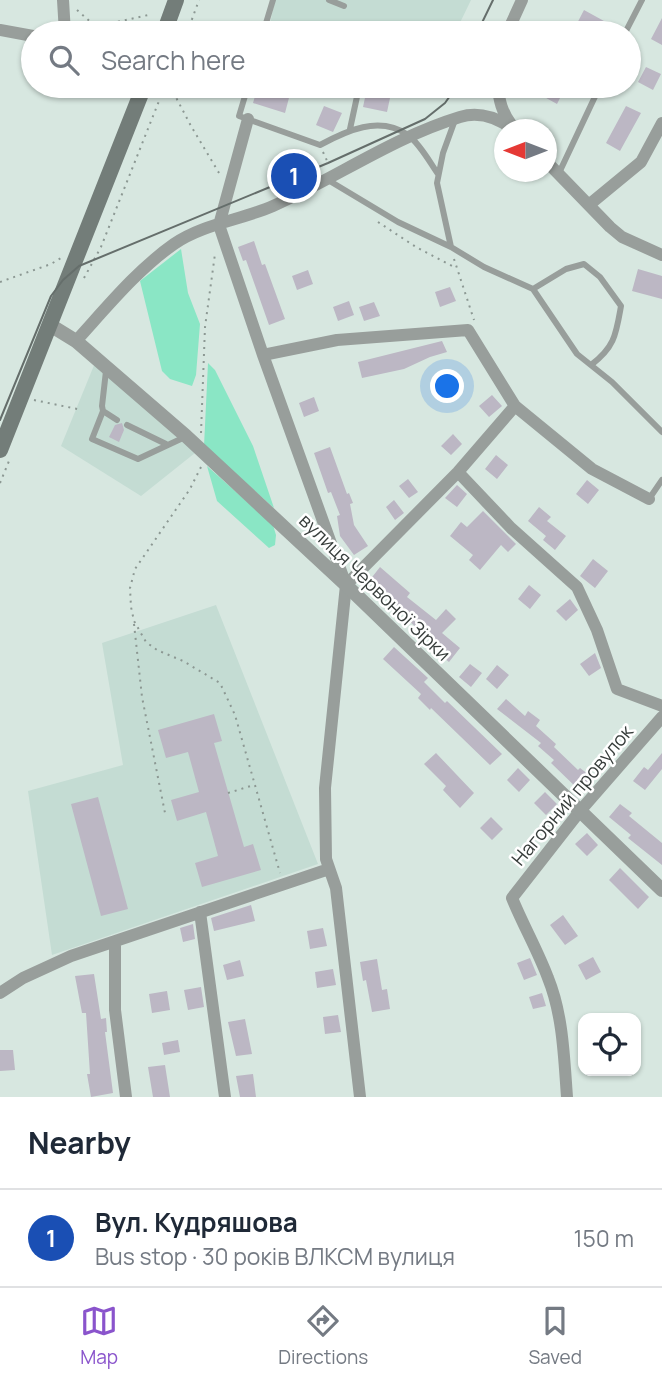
<!DOCTYPE html>
<html lang="en">
<head>
<meta charset="utf-8">
<style>
  :root { --surface:#fff; --page:#f6f6f7; --text:#1f2937; --muted:#747a83; --line:#e0e1e3; --accent:#8a54cc }
  body { margin:0; font-family:Manrope,sans-serif; background:var(--page); color:var(--text) }
  .controls { position:absolute; right:21px; bottom:21px; display:grid; overflow:hidden; border-radius:14px; box-shadow:0 2px 5px #0004 }
  .controls button { width:63px; height:63px; display:grid; place-items:center; padding:0; border:0; border-bottom:2px solid var(--line); background:var(--surface); color:var(--text); font:35px sans-serif }
  .compass { position:absolute; left:494px; top:119px; width:63px; height:63px; border-radius:50%; background:var(--surface); box-shadow:0 2px 5px #0004; rotate:270deg }
  .you { position:absolute; left:448px; top:387px; width:24px; height:24px; margin:-18px; border:5px solid #fff; border-radius:50%; background:#1a73e8; box-shadow:0 0 0 10px #1a73e833 }
  .badge { display:grid; place-items:center; width:46px; height:46px; border-radius:50%; background:var(--accent); color:#fff; font-size:23px; font-weight:700 }
  .pin { position:absolute; translate:-50% -50%; border:4px solid #fff; box-shadow:0 2px 7px #0006 }
  .list { margin:0; padding:0; list-style:none }
  h2 { display:flex; justify-content:space-between; align-items:center; height:91px; margin:0; padding:0 28px; font-size:30px }
  h2 small { font-size:23px; font-weight:400; color:var(--muted) }
  .list li { display:grid; grid-template-columns:46px 1fr auto; gap:21px; align-items:center; box-sizing:border-box; height:98px; padding:0 28px; border-top:2px solid var(--line) }
  .list b { display:block; font-size:26px; white-space:nowrap }
  .list p { margin:0; font-size:23px; white-space:nowrap; color:var(--muted) }
  .list em { font-size:23px; font-style:normal; color:var(--muted) }
  .icon { flex:none; width:38px; height:38px; fill:none; stroke:currentColor; stroke-width:2; stroke-linecap:round; stroke-linejoin:round }
  .map { position:relative; flex:none; width:662px; height:1097px; overflow:hidden }
  .search { position:absolute; background:var(--surface); box-shadow:0 2px 5px #0004; left:21px; right:21px; top:21px; height:77px; display:flex; align-items:center; gap:18px; box-sizing:border-box; padding:0 24px; border-radius:38px; color:var(--muted); font-size:26px }
  .sheet { height:189px; background:var(--surface) }
  nav { display:flex; justify-content:space-around; align-items:center; box-sizing:border-box; height:98px; border-top:2px solid var(--line); background:var(--surface); font-size:19px; color:var(--muted) }
  nav a { display:grid; justify-items:center; gap:4px }
  nav .on { color:var(--accent) }
  .map>svg:first-child { display:block }
  .built { fill:#c4dcd3 }
  .green { fill:#8ae6c5 }
  .building { fill:#bcb7c4 }
  .lines { fill:none; stroke-linecap:round; stroke-linejoin:round }
  .path { stroke:#8c9893; stroke-width:2; stroke-dasharray:2 5; stroke-linecap:butt }
  .service { stroke:#989e9b; stroke-width:6 }
  .minor { stroke:#989e9b; stroke-width:12 }
  .tertiary { stroke:#989e9b; stroke-width:14 }
  .secondary { stroke:#737d79; stroke-width:16 }
  .tram { stroke:#656e6b; stroke-width:2 }
  .labels { text-anchor:middle; dominant-baseline:central; stroke-width:5; stroke-linejoin:round; paint-order:stroke }
  .street-label { font-size:19px; fill:#373d3b; stroke:#fff }
</style>
</head>
<body>
<div class="map">
<svg width="662" height="1097" viewBox="0 0 662 1097">
  <rect width="100%" height="100%" fill="#d7e7e0"/>
  <path class="built" d="M275,0H471L455,33H268Z
    M322,86H429L428,88H328Z
    M97,358L200,449L141,496L61,446Z
    M216,605L318,864L52,955L28,791L123,765L102,643Z"/>
  <path class="green" d="M181,249L188,293L200,324L196,375L192,386L170,379L162,371L140,281Z
    M208,363L215,370L253,446L274,508L204,446Z
    M207,466L273,525L276,535L275,545L269,548L217,501Z"/>
  <path class="building" d="M584,10L604,21L597,33H572Z
    M662,18V45L651,39Z
    M646,67L661,74L653,90L638,82Z
    M258,86L290,94L285,113L253,103Z
    M543,86H566L557,104L539,94Z
    M366,93L390,98L387,112L363,107Z
    M324,106L342,113L333,132L316,125Z
    M626,106L641,113L620,151L606,143Z
    M254,241L262,265L265,264L285,319L269,325L246,260L243,261L238,247Z
    M638,269L662,276V299L632,291Z
    M308,270L313,284L297,290L292,276Z
    M450,287L456,301L440,307L435,292Z
    M349,301L354,315L338,321L333,307Z
    M374,302L380,316L364,321L359,307Z
    M442,341L447,352L430,357L404,369L362,378L358,362Z
    M492,395L502,406L489,417L479,406Z
    M314,397L319,411L304,417L299,403Z
    M122,423L124,430L119,442L109,437L115,425Z
    M453,434L462,444L451,455L441,446Z
    M330,447L347,494L349,493L353,503L350,504L354,525L368,546L354,555L340,536L337,516L340,515L331,492L328,493L314,453Z
    M496,455L508,465L497,479L485,469Z
    M408,479L418,492L409,498L399,486Z
    M587,480L599,490L588,504L576,494Z
    M457,485L467,494L457,507L445,498Z
    M394,500L404,513L395,520L386,507Z
    M539,507L551,517L547,521L566,536L555,550L543,540L546,536L528,521Z
    M483,511L516,544L508,552L501,545L480,570L469,560L473,555L450,536L461,522L467,527Z
    M593,559L608,571L595,588L580,576Z
    M380,567L410,593L407,597L436,620L446,609L456,619L442,633L460,648L449,662L437,652L440,649L408,620L411,617L369,581Z
    M529,585L541,595L530,609L518,599Z
    M570,599L578,610L566,621L556,611Z
    M394,647L428,678L424,682L445,703L447,701L502,754L490,765L431,708L430,710L418,698L421,694L383,659Z
    M595,653L601,668L589,676L580,664Z
    M470,664L482,673L471,687L459,677Z
    M497,665L509,675L497,689L486,679Z
    M506,699L525,716L528,711L540,720L536,726L556,744L554,747L578,770L580,768L592,777L580,791L551,763L554,760L538,746L541,743L497,709Z
    M214,714L222,741L214,743L244,847L253,844L261,870L202,887L195,863L218,856L206,812L177,821L171,800L199,792L188,752L166,758L158,730Z
    M436,753L474,793L460,808L443,790L446,786L424,764Z
    M662,753V769L645,790L633,781L644,767L648,770Z
    M518,768L530,780L519,792L507,780Z
    M545,792L557,804L546,815L534,803Z
    M98,797L128,909L101,916L71,804Z
    M620,804L632,813L629,816L662,843V865L628,838L631,835L609,817Z
    M491,817L503,829L492,840L480,828Z
    M587,833L598,845L587,856L575,844Z
    M620,868L649,897L638,909L609,880Z
    M251,905L255,921L214,931L211,918Z
    M563,915L578,936L565,945L550,925Z
    M193,924L195,939L183,942L180,928Z
    M323,928L327,946L310,949L307,931Z
    M593,957L601,972L586,980L578,965Z
    M530,958L537,975L524,980L517,963Z
    M377,959L382,990L387,989L390,1009L372,1012L366,980L363,981L360,962Z
    M240,960L244,976L227,980L223,965Z
    M333,969L336,985L317,988L315,972Z
    M94,974L101,1019L106,1018L107,1032H105L113,1093L91,1097L87,1074H90L86,1013H82L75,976Z
    M201,987L204,1007L188,1010L184,990Z
    M167,991L170,1010L152,1013L149,994Z
    M542,993L546,1006L533,1009L529,997Z
    M338,1015L341,1032L325,1034L323,1017Z
    M245,1019L252,1054L236,1056L228,1022Z
    M178,1040L180,1052L164,1055L162,1043Z
    M0,1050H13L15,1070L0,1071Z
    M165,1065L170,1097H153L148,1067Z
    M253,1074L256,1097H240L236,1076Z"/>
  <g class="lines">
    <path class="path" d="M77,10L103,33
      M42,28L54,30
      M77,31L148,15
      M187,33L199,0
      M170,86L191,126L219,173
      M323,152L328,163
      M378,222L416,247L456,268
      M454,259L474,320
      M84,278L101,247L165,86
      M0,282L51,264L61,258
      M34,400L82,410
      M201,433L205,327L215,254
      M201,467L190,489L135,569L130,588L131,607L134,621L146,642L157,650L183,661L220,683L235,715L280,873
      M0,483L9,461
      M134,624L142,697L165,813
      M228,793L254,785"/>
    <path class="service" d="M329,0L344,6
      M263,33L273,0
      M625,33L642,0
      M248,86L239,116L320,145C346,131 379,115 408,135C420,144 429,161 438,174
      M350,129L358,92
      M559,173L600,86
      M328,180L398,222L451,247L484,267L533,289L577,354L612,382L662,432
      M451,247L437,183L443,153L455,120
      M533,289L566,269L584,264L600,277L621,306C616,334 615,347 591,365
      M106,371L102,406L103,411L117,420
      M103,411L92,439L138,459L185,437
      M127,425L166,444
      M649,499L662,480"/>
    <path class="minor" d="M63,0L65,33
      M0,30L33,36
      M507,33L522,0
      M498,86C499,101 502,112 511,124
      M248,119L219,225L263,355L346,585
      M546,161L610,227L622,237L662,255
      M590,204L641,162L662,123
      M76,341C107,307 137,270 174,244C203,224 241,220 273,206C336,178 394,137 460,117C480,111 498,118 514,130
      M263,355L337,340L468,330L515,406L592,469L649,499
      M458,472L511,528L577,587L597,630L617,689L662,706
      M200,912L225,1097
      M115,941V1010L126,1097
      M0,993L23,978L71,956L329,869
      M360,1097L336,888L326,859L325,788L346,585L458,472L515,406
      M567,1097C564,1057 563,1015 548,978C538,951 523,925 512,898L580,811L662,717"/>
    <path class="tertiary" d="M50,325L76,341L186,436L346,585L662,890"/>
    <path class="secondary" d="M164,33L176,0
      M0,450L144,86"/>
    <path class="tram" d="M477,33L493,0
      M0,420L51,296L63,280L79,266L328,163L425,119L445,103L457,86"/>
  </g>
  <g class="labels">
    <g class="street-label">
      <text transform="translate(375 587) rotate(44)">вулиця Червоної Зірки</text>
      <text transform="translate(572 795) rotate(-50)">Нагорний провулок</text>
    </g>
  </g>
</svg>
<div class="controls">
<button><svg class="icon" aria-label="locate" viewBox="0 0 24 24"><circle cx="12" cy="12" r="6"/><path d="M12 2v4M12 18v4M2 12h4M18 12h4"/></svg></button>
</div>
<svg class="compass" viewBox="-18 -18 36 36"><path d="M0-13l5 13h-10z" fill="#e53935"/><path d="M0 13l5-13h-10z" fill="#747a83"/></svg>
<div class="you"></div>
<div class="pin badge" style="left:294px;top:176px;background:#1a4fb4">1</div>
<div class="search"><svg class="icon" aria-label="search" viewBox="0 0 24 24"><circle cx="10" cy="10" r="6"/><path d="M15 15l6 6"/></svg>Search here</div>
</div>
<section class="sheet">
<h2>Nearby<small></small></h2>
<ul class="list">
<li><span class="badge" style="background:#1a4fb4">1</span><div><b>Вул. Кудряшова</b><p>Bus stop · 30 років ВЛКСМ вулиця</p></div><em>150 m</em></li>
</ul>
</section>
<nav>
<a class="on"><svg class="icon" aria-label="map" viewBox="0 0 24 24"><path d="M3 6l6-2 6 2 6-2v14l-6 2-6-2-6 2zM9 4v14M15 6v14"/></svg>Map</a>
<a><svg class="icon" aria-label="directions" viewBox="0 0 24 24"><path d="M12 3l9 9-9 9-9-9zM9 14v-3h6M13 9l2 2-2 2"/></svg>Directions</a>
<a><svg class="icon" aria-label="saved" viewBox="0 0 24 24"><path d="M7 4h10v16l-5-4-5 4z"/></svg>Saved</a>
</nav>
</body>
</html>
